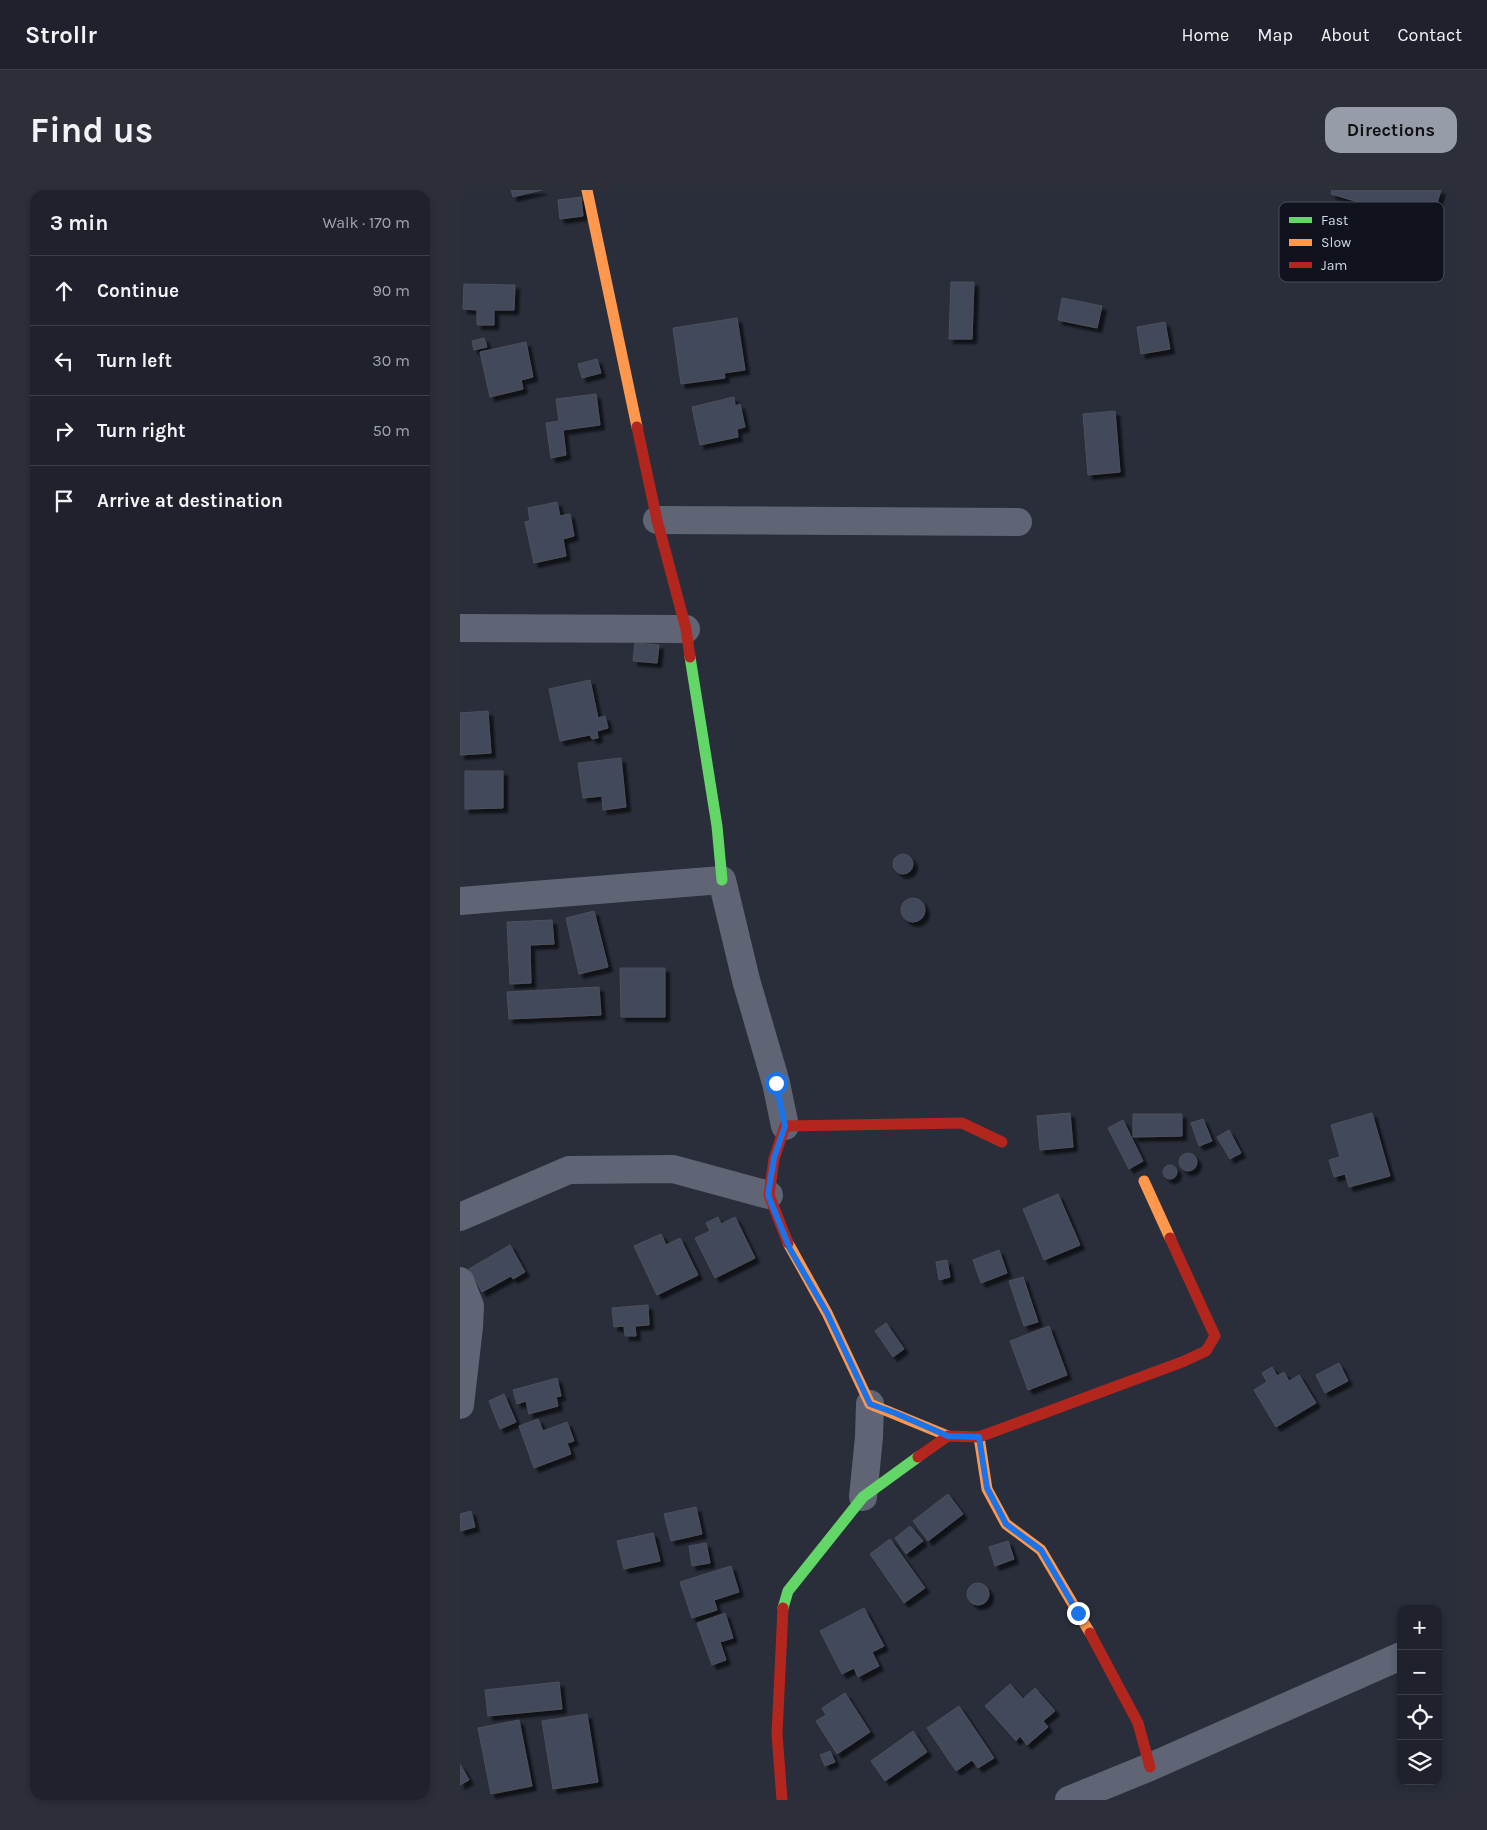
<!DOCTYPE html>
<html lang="en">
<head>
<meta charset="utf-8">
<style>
  :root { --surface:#1f222c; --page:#2c2f38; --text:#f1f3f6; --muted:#a1a4a9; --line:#3c3f48; --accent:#979ca9 }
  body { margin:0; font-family:Karla,sans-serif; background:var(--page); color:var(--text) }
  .controls { position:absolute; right:15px; bottom:15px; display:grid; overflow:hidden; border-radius:10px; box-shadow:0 2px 8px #0003 }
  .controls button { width:45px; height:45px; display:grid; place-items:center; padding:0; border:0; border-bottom:1px solid var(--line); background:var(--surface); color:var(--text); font:25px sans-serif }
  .stop { position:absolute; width:15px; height:15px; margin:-11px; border:4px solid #1a73e8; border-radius:50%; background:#fff }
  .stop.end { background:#1a73e8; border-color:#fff; box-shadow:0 1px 5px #0008 }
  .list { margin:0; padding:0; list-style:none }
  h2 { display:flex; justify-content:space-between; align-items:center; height:65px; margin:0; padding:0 20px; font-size:21px }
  h2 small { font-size:16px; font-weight:400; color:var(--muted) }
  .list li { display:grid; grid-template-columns:32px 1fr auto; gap:15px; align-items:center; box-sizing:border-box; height:70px; padding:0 20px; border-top:1px solid var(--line) }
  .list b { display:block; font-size:19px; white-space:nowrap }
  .list em { font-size:16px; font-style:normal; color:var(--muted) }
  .icon { flex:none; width:28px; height:28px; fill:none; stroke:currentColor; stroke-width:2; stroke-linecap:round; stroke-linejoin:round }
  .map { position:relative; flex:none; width:997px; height:1610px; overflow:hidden; border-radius:15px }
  header { display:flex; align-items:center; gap:30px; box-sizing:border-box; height:70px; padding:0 25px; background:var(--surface); border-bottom:1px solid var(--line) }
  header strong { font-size:24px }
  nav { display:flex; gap:28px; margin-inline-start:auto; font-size:18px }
  .intro { display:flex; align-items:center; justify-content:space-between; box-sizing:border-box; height:120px; padding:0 30px }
  h1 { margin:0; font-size:35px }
  .button { padding:12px 22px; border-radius:15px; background:var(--accent); color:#111; font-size:18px; font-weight:700 }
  main { display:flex; gap:30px; padding:0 30px }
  aside { flex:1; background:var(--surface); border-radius:15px; box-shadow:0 2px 8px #0003 }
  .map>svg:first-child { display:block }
  .building { fill:#43485a; stroke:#4d515b; filter:url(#shadow) }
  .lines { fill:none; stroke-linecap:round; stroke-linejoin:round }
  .street { stroke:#606576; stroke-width:28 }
  .fast { stroke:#63d668; stroke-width:11 }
  .slow { stroke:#ff974d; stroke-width:11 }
  .jam { stroke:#b3261e; stroke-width:11 }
  .route { stroke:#1a73e8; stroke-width:6 }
  .key { fill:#10131d; stroke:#4a4e59; stroke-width:1 }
  .key-label { font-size:14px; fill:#d2d7e5 }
</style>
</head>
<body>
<header>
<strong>Strollr</strong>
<nav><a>Home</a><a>Map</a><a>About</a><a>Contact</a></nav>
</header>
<div class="intro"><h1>Find us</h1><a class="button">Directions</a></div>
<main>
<aside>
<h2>3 min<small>Walk · 170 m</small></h2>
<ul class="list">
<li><svg class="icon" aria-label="ahead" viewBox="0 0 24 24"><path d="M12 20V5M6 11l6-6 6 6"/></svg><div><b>Continue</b></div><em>90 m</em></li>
<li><svg class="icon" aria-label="left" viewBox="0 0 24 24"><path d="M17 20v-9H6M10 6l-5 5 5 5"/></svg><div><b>Turn left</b></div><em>30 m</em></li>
<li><svg class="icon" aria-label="right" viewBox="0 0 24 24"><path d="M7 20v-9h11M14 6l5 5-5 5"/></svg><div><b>Turn right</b></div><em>50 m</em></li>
<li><svg class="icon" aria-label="arrive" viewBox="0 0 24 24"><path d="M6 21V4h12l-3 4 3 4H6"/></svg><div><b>Arrive at destination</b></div></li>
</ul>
</aside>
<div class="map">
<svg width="997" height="1610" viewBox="0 0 997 1610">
  <defs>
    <filter id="shadow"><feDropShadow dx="4.5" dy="4.5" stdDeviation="1" flood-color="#0009"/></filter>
  </defs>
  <rect width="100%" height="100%" fill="#292e3a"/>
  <path class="building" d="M51,0H82L53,7Z
    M872,0H981L971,33L871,4Z
    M121,7L123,26L100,29L98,10Z
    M491,92H514L512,149H489Z
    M4,94L55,95L54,120H34V135H17V120L3,119Z
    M602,108L642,116L637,138L598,130Z
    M277,128L285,180L264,183L265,188L221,194L213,138Z
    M705,132L710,159L681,164L677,137Z
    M24,148L27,157L14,160L12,151Z
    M66,152L73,187L61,190L63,199L30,207L20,162Z
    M137,169L141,183L122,188L118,174Z
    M136,204L140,235L103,240L106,265L91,268L86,233L99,231L96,209Z
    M274,207L275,216L280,214L285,237L277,239L278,247L240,255L232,217Z
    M655,221L660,282L628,285L623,224Z
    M97,312L100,326L110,324L114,346L103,349L106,366L74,373L65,332L70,331L68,318Z
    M175,453L199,455L197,473L173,471Z
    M130,490L138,528L145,526L148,538L137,541L138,548L132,549L130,545L100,551L89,499Z
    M28,521L31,563L0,565V523Z
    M161,568L166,617L143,620L142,606L123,608L118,573Z
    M5,581H43V618L5,619Z
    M433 674a10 10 0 1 1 20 0a10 10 0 1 1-20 0Z
    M441 720a12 12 0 1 1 24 0a12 12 0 1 1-24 0Z
    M134,721L148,777L119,784L106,728Z
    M92,730L94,754L70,755L71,793L50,794L47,732Z
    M160,778H205V827H161Z
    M139,797L141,825L49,829L47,802Z
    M610,923L613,957L580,960L577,926Z
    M912,923L930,986L889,997L885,984L874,987L869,970L880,967L871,935Z
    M673,924H722V946L673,947Z
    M743,929L752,951L739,956L731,933Z
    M663,930L683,971L669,979L648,938Z
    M769,940L781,963L770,969L757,947Z
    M719 972a9 9 0 1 1 18 0a9 9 0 1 1-18 0Z
    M703 982a7 7 0 1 1 14 0a7 7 0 1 1-14 0Z
    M598,1004L620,1055L584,1070L563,1019Z
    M258,1027L261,1034L275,1027L295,1068L255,1088L235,1048L250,1041L246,1033Z
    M201,1044L206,1055L220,1048L238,1085L197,1105L174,1056Z
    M50,1055L65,1082L53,1089L51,1086L22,1102L9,1079Z
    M539,1060L547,1083L521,1093L513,1070Z
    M487,1070L490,1087L479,1090L476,1072Z
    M563,1087L578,1132L564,1136L549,1091Z
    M188,1115L189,1135L175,1136L176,1146H165L164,1136L154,1137L152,1118Z
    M426,1133L444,1159L433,1167L415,1141Z
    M589,1136L607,1185L568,1200L550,1151Z
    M879,1173L888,1191L865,1203L856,1185Z
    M812,1177L817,1186L824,1182L829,1191L839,1185L856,1213L816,1237L794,1200L807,1192L802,1183Z
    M97,1188L101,1206L96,1207L98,1216L69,1224L66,1211L57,1214L53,1200Z
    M44,1204L56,1232L40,1239L29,1211Z
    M78,1229L83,1241L107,1232L114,1251L107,1253L111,1264L74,1278L59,1236Z
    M488,1304L503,1324L468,1351L453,1331Z
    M236,1317L242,1344L211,1351L204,1324Z
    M11,1321L15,1337L0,1341V1324Z
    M450,1336L463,1351L446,1364L435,1348Z
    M193,1343L200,1371L164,1379L157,1351Z
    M430,1349L465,1398L444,1413L410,1364Z
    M548,1351L554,1369L535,1376L529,1357Z
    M246,1353L250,1373L232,1376L229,1356Z
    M271,1376L279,1402L254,1410L257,1420L232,1428L220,1392Z
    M507 1404a11 11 0 1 1 22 0a11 11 0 1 1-22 0Z
    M404,1418L424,1456L412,1462L419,1476L398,1487L394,1478L382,1484L360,1441Z
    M265,1423L273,1448L260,1452L266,1470L252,1475L237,1433Z
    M99,1492L102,1519L28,1526L25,1500Z
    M550,1494L563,1509L575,1498L595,1521L583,1531L588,1537L567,1555L560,1546L556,1551L525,1516Z
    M385,1503L410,1542L377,1564L356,1531L366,1525L362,1518Z
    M499,1516L534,1568L518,1578L512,1570L496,1581L467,1538Z
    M127,1524L138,1592L93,1599L82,1531Z
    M59,1530L72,1596L31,1604L18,1538Z
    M453,1541L467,1562L425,1591L411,1571Z
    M370,1561L375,1572L365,1576L360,1565Z
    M0,1574L9,1590L0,1595Z"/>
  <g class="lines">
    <path class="street" d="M197,330L558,332
      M0,438L226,439
      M0,711L262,690L286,790L316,893L325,936
      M0,1027L109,980L213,979L309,1005
      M0,1091L10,1116L9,1137L0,1215
      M403,1307L409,1247L410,1214
      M609,1610L690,1577L941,1466"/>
    <path class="fast" d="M230,467L257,636L262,690
      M323,1418L328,1401L403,1307L458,1267"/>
    <path class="slow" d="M127,0L177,237
      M684,991L710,1048
      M328,1053L367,1123L410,1214L488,1246
      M519,1247L527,1299L546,1334L581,1360L630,1443"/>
    <path class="jam" d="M177,237L197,330L226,439L230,467
      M328,1053L309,1005L314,969L325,936L502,933L542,952
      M458,1267L488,1246L519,1247L722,1172L746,1161L755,1146L710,1048
      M630,1443L678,1533L690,1577
      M322,1610L317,1544L323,1418"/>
  </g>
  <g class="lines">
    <path class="route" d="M316,893L325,936L314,968L308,1005L330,1059L367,1123L410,1214L435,1223L488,1246L519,1247L527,1298L546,1334L581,1360L618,1423"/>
  </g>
  <rect x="819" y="12" width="165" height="80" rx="8" class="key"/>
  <rect x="829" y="27" width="23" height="6" fill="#63d668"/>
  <rect x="829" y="49" width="23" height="7" fill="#ff974d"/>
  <rect x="829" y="72" width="23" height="6" fill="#b3261e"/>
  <g class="key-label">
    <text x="861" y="35">Fast</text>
    <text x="861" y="57">Slow</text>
    <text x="861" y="80">Jam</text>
  </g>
</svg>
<div class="controls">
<button>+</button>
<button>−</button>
<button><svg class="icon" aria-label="locate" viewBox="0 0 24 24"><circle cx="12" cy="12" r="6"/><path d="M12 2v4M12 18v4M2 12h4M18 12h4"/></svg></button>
<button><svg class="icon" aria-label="layers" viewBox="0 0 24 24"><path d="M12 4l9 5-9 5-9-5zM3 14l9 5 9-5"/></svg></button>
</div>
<div class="stop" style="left:316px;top:893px"></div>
<div class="stop end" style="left:618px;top:1423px"></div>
</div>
</main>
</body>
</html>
